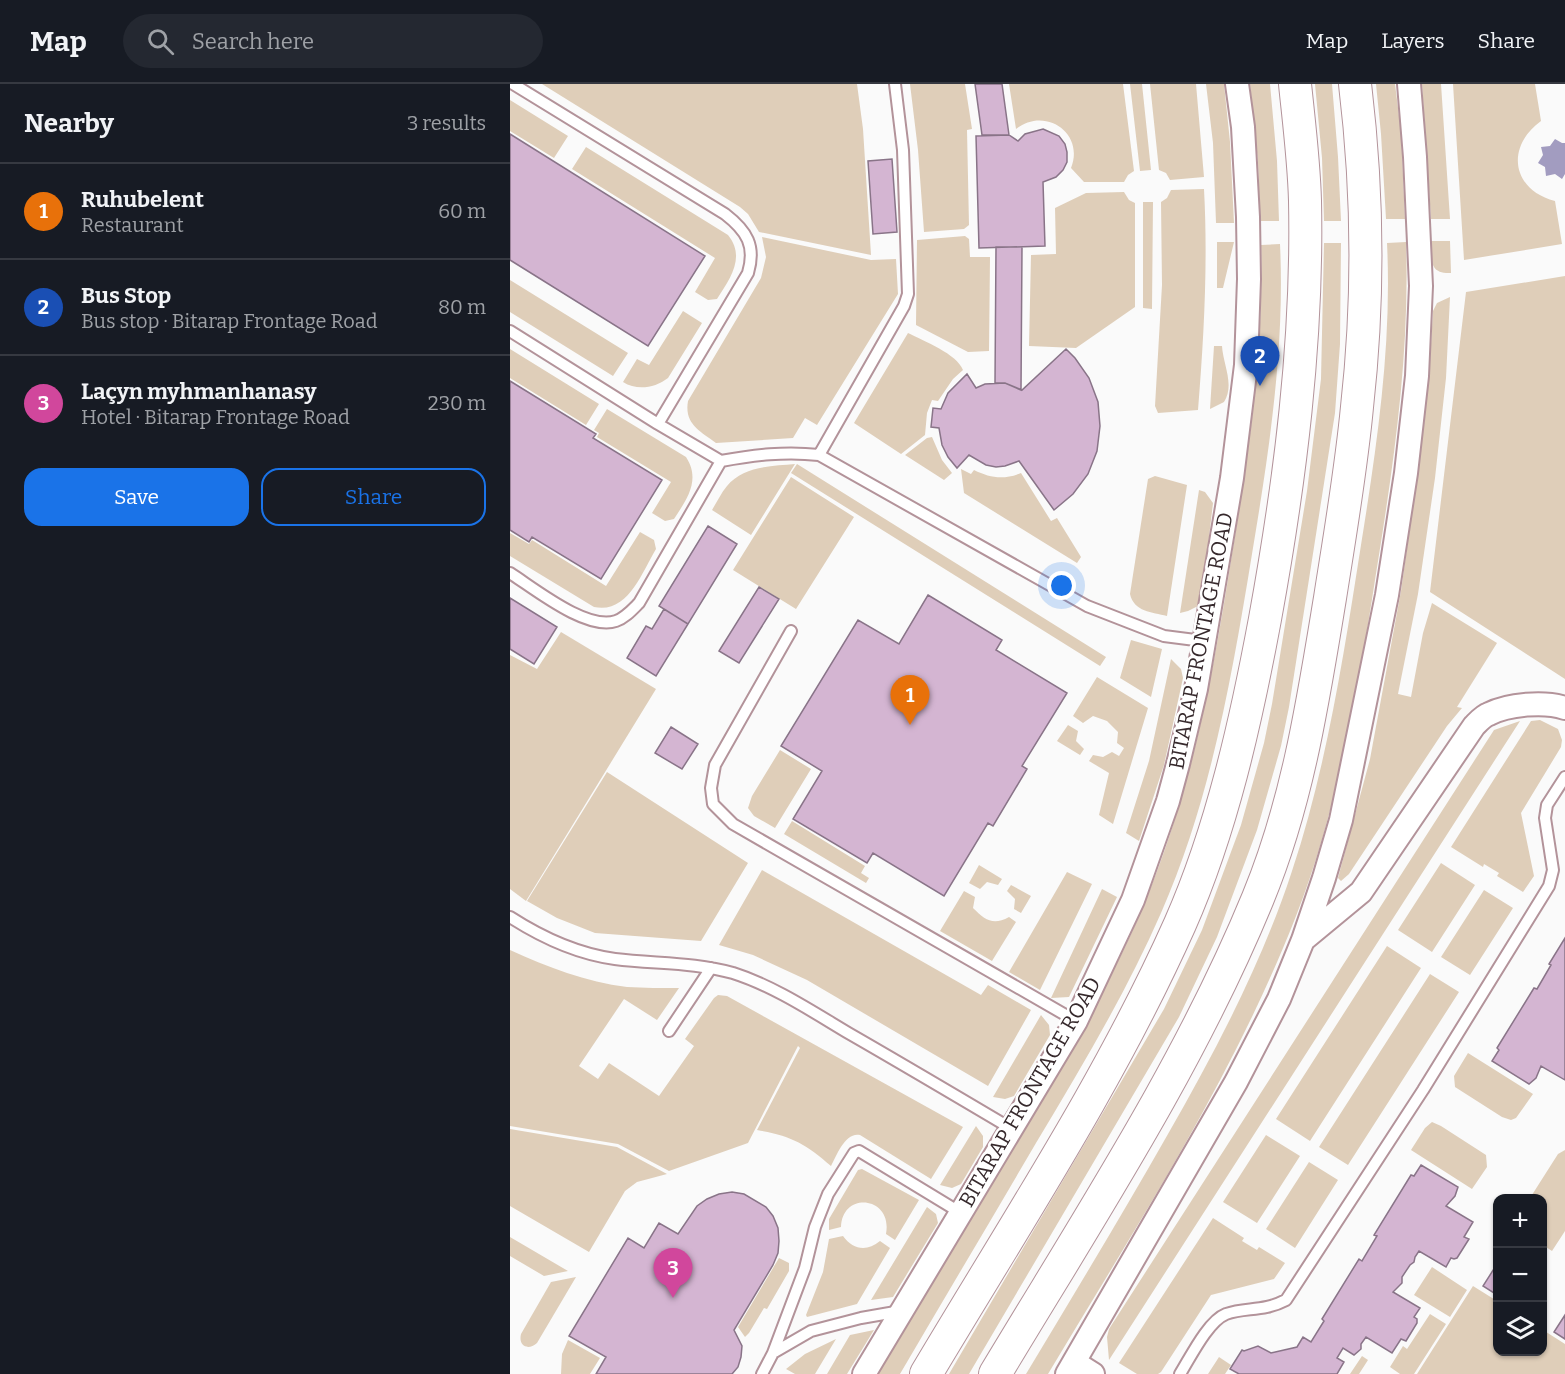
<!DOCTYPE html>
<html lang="en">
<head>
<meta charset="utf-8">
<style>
  :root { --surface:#171b24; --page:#242831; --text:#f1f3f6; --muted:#9ea1a6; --line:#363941; --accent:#1a73e8 }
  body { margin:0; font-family:Bitter,serif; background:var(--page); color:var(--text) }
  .controls { position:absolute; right:18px; bottom:18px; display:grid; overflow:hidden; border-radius:12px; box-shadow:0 2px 4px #0004 }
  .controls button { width:54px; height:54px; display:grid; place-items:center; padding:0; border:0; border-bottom:2px solid var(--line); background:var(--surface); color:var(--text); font:30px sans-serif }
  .you { position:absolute; left:552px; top:502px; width:21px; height:21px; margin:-15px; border:4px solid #fff; border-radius:50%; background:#1a73e8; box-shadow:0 0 0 9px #1a73e833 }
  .badge { display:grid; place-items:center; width:39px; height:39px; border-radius:50%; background:var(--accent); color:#fff; font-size:20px; font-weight:700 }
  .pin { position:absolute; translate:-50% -50px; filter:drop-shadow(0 2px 3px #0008) }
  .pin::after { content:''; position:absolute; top:32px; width:21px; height:18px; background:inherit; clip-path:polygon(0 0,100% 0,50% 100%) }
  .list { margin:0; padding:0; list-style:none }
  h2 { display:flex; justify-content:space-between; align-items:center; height:78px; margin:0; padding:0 24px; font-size:26px }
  h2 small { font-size:20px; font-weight:400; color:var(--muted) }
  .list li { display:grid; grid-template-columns:39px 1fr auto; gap:18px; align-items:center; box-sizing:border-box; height:96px; padding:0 24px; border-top:2px solid var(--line) }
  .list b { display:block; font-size:22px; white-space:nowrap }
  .list p { margin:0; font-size:20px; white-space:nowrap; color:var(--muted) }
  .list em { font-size:20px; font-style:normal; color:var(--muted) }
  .actions { display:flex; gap:12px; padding:18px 24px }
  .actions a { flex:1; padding:14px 0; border:2px solid var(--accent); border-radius:18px; text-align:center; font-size:21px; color:var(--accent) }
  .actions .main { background:var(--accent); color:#fff }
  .icon { flex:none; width:33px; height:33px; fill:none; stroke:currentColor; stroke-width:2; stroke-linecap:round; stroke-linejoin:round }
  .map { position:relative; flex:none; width:1055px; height:1290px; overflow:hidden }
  header { display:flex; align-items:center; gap:36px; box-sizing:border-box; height:84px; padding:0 30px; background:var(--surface); border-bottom:2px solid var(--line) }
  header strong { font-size:28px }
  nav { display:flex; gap:33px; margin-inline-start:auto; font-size:21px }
  .search { width:420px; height:54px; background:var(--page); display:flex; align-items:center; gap:15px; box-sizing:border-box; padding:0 21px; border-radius:33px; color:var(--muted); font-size:22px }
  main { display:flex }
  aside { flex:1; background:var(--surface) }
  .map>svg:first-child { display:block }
  .green { fill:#dfceb9 }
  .water { fill:#a29cc0 }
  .building { fill:#d4b5d2; stroke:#897488; stroke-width:1.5 }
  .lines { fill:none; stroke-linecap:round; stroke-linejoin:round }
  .lane-casing { stroke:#b3939a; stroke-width:14 }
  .street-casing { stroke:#b3939a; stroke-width:26 }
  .secondary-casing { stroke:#b3939a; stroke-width:34 }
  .lane { stroke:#fff; stroke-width:10 }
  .street { stroke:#fff; stroke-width:22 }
  .secondary { stroke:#fff; stroke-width:32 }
  .labels { text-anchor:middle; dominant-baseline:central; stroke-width:5; stroke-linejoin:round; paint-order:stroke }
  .street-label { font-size:21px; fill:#36292c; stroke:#fff }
</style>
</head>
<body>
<header>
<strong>Map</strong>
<div class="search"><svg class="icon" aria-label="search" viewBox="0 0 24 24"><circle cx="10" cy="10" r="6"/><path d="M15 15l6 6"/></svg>Search here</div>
<nav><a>Map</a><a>Layers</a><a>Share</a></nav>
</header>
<main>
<aside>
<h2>Nearby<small>3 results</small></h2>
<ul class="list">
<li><span class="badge" style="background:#e8710a">1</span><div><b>Ruhubelent</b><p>Restaurant</p></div><em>60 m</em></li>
<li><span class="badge" style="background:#1a4fb4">2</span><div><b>Bus Stop</b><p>Bus stop · Bitarap Frontage Road</p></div><em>80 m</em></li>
<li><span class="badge" style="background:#d1479c">3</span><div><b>Laçyn myhmanhanasy</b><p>Hotel · Bitarap Frontage Road</p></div><em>230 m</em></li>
</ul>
<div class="actions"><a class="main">Save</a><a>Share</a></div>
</aside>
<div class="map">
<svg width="1055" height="1290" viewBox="0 0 1055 1290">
  <rect width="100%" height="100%" fill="#fafafa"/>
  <path class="green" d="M32,0H347L353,45L361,171L249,148L238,130L230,123Z
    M400,0H455L462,45L457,46L459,141L454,145L414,148L408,66Z
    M499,0H613L624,87L618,91L614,98H574L561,84C575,49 535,22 506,45Z
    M620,0H632L641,86L630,87Z
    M640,0H686L694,93L660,96L656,89L649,86Z
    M696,0H714L720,58L724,139H706L703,59Z
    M740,0H760L767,77L769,137H750L748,78Z
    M805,0H822L828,73L831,137H814L812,74Z
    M866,0H885L891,48L895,135H876L871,50Z
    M912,0H931L940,135H921Z
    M943,0H1025L1031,37C995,63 1002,106 1045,117L1052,160L954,176Z
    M0,16L58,52L44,74L0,47Z
    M76,63L218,151C236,173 220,195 207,215L198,216L185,208L205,174L62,85Z
    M694,105C698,179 694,252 688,326L648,329L645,322L652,201L651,118L657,114L661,106Z
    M614,108L619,116L625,119V223L566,264L519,262L521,171L546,170L545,124L576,109Z
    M633,118H643L642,225L633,224Z
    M455,152L459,155L460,173H480L479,267L458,268L406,241L407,156Z
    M252,153L361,176L386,175L388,210L307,341L295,334L283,354L206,359C190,347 174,340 178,317L251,194L256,173Z
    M921,157H940L941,189C918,190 922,175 921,157Z
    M707,158H724L713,204H707Z
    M896,158C900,273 883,384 865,496C848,606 827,728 786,832C723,994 627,1141 538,1290H516C564,1210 612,1131 658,1050C706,966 752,879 782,787C817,682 834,569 851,461C867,361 882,261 877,159Z
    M814,159H831L830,260L825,329L779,623L771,662L747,746L707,853L669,933L459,1290H439L654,925L692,846L731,741L754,659L762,620L797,407L811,295Z
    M770,160C775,264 759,368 742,470C722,592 701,715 651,829C616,909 571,984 526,1059C481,1136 435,1213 390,1290H367C417,1206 467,1122 516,1038C559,967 603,896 635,818C682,704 703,591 722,470C739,368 754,265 751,161Z
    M1055,192V595L920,508L956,208Z
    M0,196L118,269L103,292L0,228Z
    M940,213L936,294L925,394L908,510L888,610L901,613L913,549L922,519L987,559L947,623L952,624L937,642L839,790L831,797L828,794L860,675L891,507L907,392L919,293L923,227L927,219Z
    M173,227L192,239L158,294C145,304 127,307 113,298L127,275L139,281Z
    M398,249C414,257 447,270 453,286L443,295L428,317L422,316L417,329L415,351L391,370L344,339Z
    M704,262H712C713,280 725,301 714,318L700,325Z
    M0,265L89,320L76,341L0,294Z
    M97,325L176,373C191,396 177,415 164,435L155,437L142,429L161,398L87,353L89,349L84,346Z
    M422,353L432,376L442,389L434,396L395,371L417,354Z
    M285,380L241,451L202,426C207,418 211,409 217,402C233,382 262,382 285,380Z
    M287,380L596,573L590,582L281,389Z
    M451,385L461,390L464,386C480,394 494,396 511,389L541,437L547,434L571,473L567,479L454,409Z
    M645,392L677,401L657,532C642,528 624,528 620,510L638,395Z
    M281,393L344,433L286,525L223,486Z
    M689,406L695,408L703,419L697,470L688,522L678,527L670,529Z
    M130,448L144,456L146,465C131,490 118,530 84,523L0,472V449L19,460L22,456L96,502Z
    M51,548L146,605L16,817L0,805V571L27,585Z
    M621,556L652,565L641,613L610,594Z
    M661,575L671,585L673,594L654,681L629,757L616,749L639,677Z
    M587,593L638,624L603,740L589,731L599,689L579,677L583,671L593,673L602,668L609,672L614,664L607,659L608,648L597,637L583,632L573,639L563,632Z
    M1030,636L1048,645L1052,656L1051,663L1011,729L1024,792L1013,808L987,792L989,789L974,780L973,783L941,763L1021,637Z
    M1010,637L599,1276L597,1253L599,1245L984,646Z
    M558,641L568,647L566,657L574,665L570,671L547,657Z
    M270,666L301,685L265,744L244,732L238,724L242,712Z
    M97,688L238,779L191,857L85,849L47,834L17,817Z
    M282,737L355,782L351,789L359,794L356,799L274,750Z
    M931,779L965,801L922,868L888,846Z
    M469,781L492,795L488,801L477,798L470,805L459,799Z
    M252,786L471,911L478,901L521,926L478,1002L297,896L243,871L209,861Z
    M557,788L582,800L530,906L499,888Z
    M501,801L521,812L511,829L504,825L505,815L497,807Z
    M592,805L607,813L559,913L541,914Z
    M974,806L1003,824L960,891L931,873Z
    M454,807L465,813L463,824C475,836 483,842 499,833L506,838L482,877L430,847Z
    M877,862L911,884L800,1057L766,1035Z
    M0,866C37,883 76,898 117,903C134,904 152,904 169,904L147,936L114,915L69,982L88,995L99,979L149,1012L184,962L175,955L204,914L208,911L217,912L453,1043L421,1095L350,1051C335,1048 327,1071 321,1082C295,1059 281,1052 247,1046L290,964L288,962L238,1059L159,1087L108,1060L0,1042Z
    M920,890L949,908L838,1081L809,1063Z
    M531,931L539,941L540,951L504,1012L495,1015L483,1013Z
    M958,969L1023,1010L1006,1034L1001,1036L992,1033L945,1003L944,992Z
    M922,1038L931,1042L976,1071L977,1083L962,1105L901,1066L915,1044Z
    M466,1042L473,1052V1063L451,1100L442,1104L430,1101Z
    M0,1045L107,1063L157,1090L127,1098L115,1107L79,1168L0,1122Z
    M756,1051L790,1072L747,1139L713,1118Z
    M1055,1066V1147L1042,1167L1033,1161L1032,1114H1020L1048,1070Z
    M799,1078L828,1096L785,1164L756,1145Z
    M352,1085L409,1116L385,1156L376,1150C383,1112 332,1107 331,1143L319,1146V1135L348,1086Z
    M417,1123L426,1130L428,1139L383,1213L361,1216Z
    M703,1134L734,1154L732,1157L747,1166L749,1163L775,1179L764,1195L701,1211L651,1288L648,1290H627L609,1279Z
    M333,1152C343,1166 357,1168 370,1157L380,1164L347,1220L297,1233L296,1231L313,1188L319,1155Z
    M0,1153L58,1187L34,1192L0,1172Z
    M269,1174L279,1179V1187L257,1225L254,1224L239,1249L235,1253L228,1243Z
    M922,1183L957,1206L940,1233L904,1211Z
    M66,1193L27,1259C18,1267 8,1262 11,1250L41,1198Z
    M963,1202L987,1217V1268H1032L1033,1246L1055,1260V1290H907Z
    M920,1230L936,1240L904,1290H890L880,1283L893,1262L897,1265Z
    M364,1246L337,1290H317L340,1251Z
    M326,1255L305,1290H285L276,1285L295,1270Z
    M58,1256L90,1274L80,1290H51L52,1270Z
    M852,1272L858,1276L849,1290H840Z
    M709,1273L721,1281L715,1290H698Z"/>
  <path class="water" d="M1045,55L1052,59H1055V90L1052,95L1045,90L1036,92L1035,83L1028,79L1033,71L1031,63L1040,62Z"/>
  <path class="building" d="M465,0H492L499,51H472Z
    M533,45L549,52L555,60L557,68V78L553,86L546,93L533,98L535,162L469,164L466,52L499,51L508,57L515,50Z
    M0,50L195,172L138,262L0,176Z
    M382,75L387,148L363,150L358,77Z
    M486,163H512L511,306L495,299H485Z
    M556,265L565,274L579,294L588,318L590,342L587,367L578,390L563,410L544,426L509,377L495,382L486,383L476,381L459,371L447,384L438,373L432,361L429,344L421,343L423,324L431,325L438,309L457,290L466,304L475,300L495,299L512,306Z
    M0,297L86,350L83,354L152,396L91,495L22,453L19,458L0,446Z
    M198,442L227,460L178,540L149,522Z
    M249,503L269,515L229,579L209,567Z
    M418,511L492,556L486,566L557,609L512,682L517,685L483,742L478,739L434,812L363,769L357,779L283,735L312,687L271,662L348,536L389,560Z
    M0,514L47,543L24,580L0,565Z
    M154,525L178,540L146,592L117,574L136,542L142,545Z
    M161,643L188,660L172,685L145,669Z
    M1055,854V996L1031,982L1026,994L1019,1000L982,977L989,966L987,964L1024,904L1027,905L1041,881L1039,880Z
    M911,1081L948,1103L945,1112L936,1122L963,1138L954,1153L959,1155L947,1174L944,1175L941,1174L936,1183L909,1167L905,1173L904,1178L900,1181L892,1193V1199L883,1208L910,1224L904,1233L907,1235V1239L896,1257L891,1255L882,1269L856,1253L851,1260V1265L844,1271L833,1264L827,1274L834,1278L827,1290H729L720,1285L732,1266L734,1267L748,1262L761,1269L787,1263L793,1253L801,1258L814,1237L812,1235L849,1175L852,1177L867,1152L864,1151L901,1091L904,1092Z
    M222,1108L234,1110L256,1123L263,1132L268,1144L269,1157L268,1169L263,1181L224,1246L232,1262L231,1273L228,1283L222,1290H86L96,1273L59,1252L118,1154L134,1164L149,1139L168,1150L187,1122L197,1115L209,1110Z
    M987,1180V1211L973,1202Z
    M1055,1231V1255L1044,1248Z"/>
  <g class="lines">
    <g class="lane-casing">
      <path id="lane" d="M3,0L215,130C237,147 246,162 238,189L148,340
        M385,0L393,66L398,210L394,222L309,371L577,522L654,552L693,557
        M0,247L148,340L211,377
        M0,489C25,505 77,547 106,537C115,534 122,526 129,519L211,377C244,371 275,367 309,371
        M281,547L205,681L201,704L203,720L223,740L566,937
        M0,833C31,853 68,870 105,875C145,880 184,878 223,889C264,902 303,928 340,950C394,981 448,1013 502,1045
        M159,947L201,884
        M263,1269L295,1184L305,1143L318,1110L344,1069L349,1067L451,1129
        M252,1290L263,1269L301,1247L351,1234L391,1227
        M670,1290C680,1274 698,1237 716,1230C736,1223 753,1228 776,1216L913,1006L1039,802L1043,786L1035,734L1037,721L1055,693"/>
    </g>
    <g class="street-casing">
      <path id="street" d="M793,856L851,808L964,642C968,638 973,632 979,630C998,620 1035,617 1055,624
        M564,1278L583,1290
        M354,1290L566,937L623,816L658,717L668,680L686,605L722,394L736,281L739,195L738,133L733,43L727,0
        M557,1290L726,998L769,915L793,856L814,794L831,736L877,511L896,389L907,292L911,202L905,73L899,0"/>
    </g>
    <g class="secondary-casing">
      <path id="secondary" d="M416,1290C504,1142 600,997 670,840C712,745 736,637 755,535C780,398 798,257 795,117C794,78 789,39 785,0
        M485,1290C578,1135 679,982 748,814C788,717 803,617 820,514C830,450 841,387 847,323C859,216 858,107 845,0"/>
    </g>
    <use href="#lane" class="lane"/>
    <use href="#street" class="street"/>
    <use href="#secondary" class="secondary"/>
  </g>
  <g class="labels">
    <g class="street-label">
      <text transform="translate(691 557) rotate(-79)">BITARAP FRONTAGE ROAD</text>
      <text transform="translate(520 1008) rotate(-60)">BITARAP FRONTAGE ROAD</text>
    </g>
  </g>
</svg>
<div class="controls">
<button>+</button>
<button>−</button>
<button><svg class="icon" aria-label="layers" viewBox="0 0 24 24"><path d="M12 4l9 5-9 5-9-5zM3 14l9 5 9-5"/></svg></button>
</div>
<div class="you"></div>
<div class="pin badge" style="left:400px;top:641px;background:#e8710a">1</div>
<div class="pin badge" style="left:750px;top:302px;background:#1a4fb4">2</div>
<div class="pin badge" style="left:163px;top:1214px;background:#d1479c">3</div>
</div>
</main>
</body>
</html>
